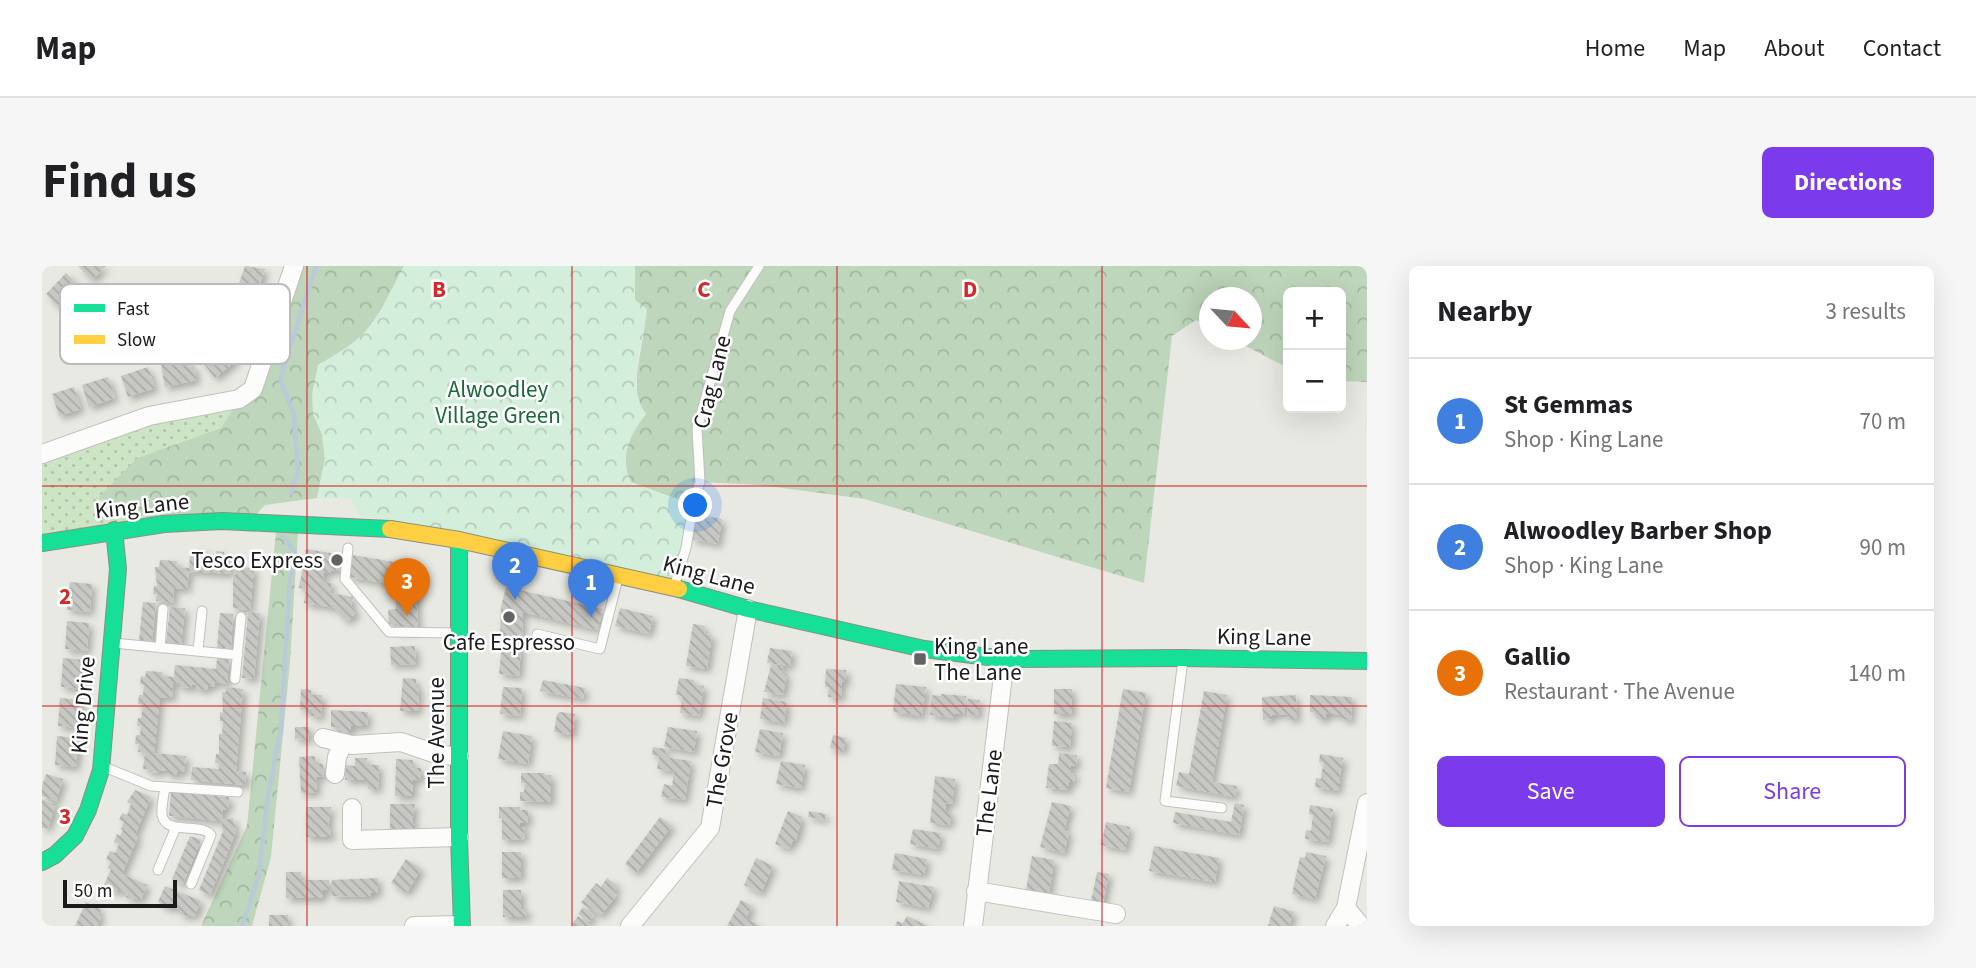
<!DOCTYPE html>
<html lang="en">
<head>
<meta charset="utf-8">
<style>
  :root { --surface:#fff; --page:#f6f6f6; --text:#202124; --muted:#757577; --line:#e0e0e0; --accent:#7c3aed }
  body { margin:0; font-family:"Source Sans 3",sans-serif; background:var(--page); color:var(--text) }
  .controls { position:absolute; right:21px; top:21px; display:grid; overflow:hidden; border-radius:10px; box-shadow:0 7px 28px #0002 }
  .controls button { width:63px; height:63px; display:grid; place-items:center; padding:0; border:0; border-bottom:2px solid var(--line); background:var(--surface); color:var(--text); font:35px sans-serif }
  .compass { position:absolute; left:1157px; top:21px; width:63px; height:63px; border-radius:50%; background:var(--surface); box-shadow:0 7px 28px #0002; rotate:116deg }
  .scale { position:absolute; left:21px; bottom:18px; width:114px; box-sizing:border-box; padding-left:7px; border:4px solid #1b1b1b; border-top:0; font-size:19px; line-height:24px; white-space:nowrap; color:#1b1b1b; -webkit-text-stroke:5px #fff; paint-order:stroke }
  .you { position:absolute; left:654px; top:240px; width:24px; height:24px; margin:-18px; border:5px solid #fff; border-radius:50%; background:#1a73e8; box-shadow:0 0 0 10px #1a73e833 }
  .badge { display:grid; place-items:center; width:46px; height:46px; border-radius:50%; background:var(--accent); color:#fff; font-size:23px; font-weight:700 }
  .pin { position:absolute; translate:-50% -58px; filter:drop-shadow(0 2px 4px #0008) }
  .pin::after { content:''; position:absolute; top:37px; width:24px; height:21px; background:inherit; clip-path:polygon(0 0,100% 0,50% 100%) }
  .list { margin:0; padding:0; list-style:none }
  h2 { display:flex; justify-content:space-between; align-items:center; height:91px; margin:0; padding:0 28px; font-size:30px }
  h2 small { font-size:23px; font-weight:400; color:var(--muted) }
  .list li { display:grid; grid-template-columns:46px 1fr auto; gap:21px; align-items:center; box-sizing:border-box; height:126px; padding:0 28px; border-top:2px solid var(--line) }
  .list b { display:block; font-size:26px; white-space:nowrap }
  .list p { margin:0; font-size:23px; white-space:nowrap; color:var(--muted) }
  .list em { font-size:23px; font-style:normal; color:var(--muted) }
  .actions { display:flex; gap:14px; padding:21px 28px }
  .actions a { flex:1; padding:16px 0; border:2px solid var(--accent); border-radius:10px; text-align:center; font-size:24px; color:var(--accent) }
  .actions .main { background:var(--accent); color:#fff }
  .map { position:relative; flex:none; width:1325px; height:660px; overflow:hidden; border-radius:10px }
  header { display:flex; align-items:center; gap:42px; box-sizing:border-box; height:98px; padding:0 35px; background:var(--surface); border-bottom:2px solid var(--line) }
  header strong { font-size:33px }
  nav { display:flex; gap:38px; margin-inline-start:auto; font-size:24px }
  .intro { display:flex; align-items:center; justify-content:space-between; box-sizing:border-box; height:168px; padding:0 42px }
  h1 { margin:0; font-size:49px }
  .button { padding:18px 32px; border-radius:10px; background:var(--accent); color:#fff; font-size:24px; font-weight:700 }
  main { display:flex; gap:42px; padding:0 42px }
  aside { flex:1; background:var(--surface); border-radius:10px; box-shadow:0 7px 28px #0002 }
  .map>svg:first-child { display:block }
  .grass { fill:url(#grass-dots) }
  .forest { fill:url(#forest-crowns) }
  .park { fill:url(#park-crowns) }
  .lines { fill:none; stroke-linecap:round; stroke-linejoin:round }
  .stream { stroke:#bacad9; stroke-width:4.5 }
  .building { fill:url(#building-back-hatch); filter:url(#shadow) }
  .lane-casing { stroke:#c0c0be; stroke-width:11 }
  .street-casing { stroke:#c0c0be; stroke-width:20 }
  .fast-casing { stroke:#8a917e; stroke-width:18 }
  .slow-casing { stroke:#8a917e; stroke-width:18 }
  .lane { stroke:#fcfcfb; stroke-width:9 }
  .street { stroke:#fcfcfb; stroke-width:18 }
  .fast { stroke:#16e098; stroke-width:16 }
  .slow { stroke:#ffcf43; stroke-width:16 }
  .grid { fill:none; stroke:#d62828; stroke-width:2; stroke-opacity:0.55 }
  .poi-dot { fill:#636361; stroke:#fff; stroke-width:2.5 }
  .labels { text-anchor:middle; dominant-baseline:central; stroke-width:5; stroke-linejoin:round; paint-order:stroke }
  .street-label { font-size:23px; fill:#1b1b1b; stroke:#fff }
  .park-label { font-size:23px; fill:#166b37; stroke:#fff }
  .poi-label { font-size:23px; fill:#1b1b1b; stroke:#fff; text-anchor:end }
  .key { fill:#fff; stroke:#bbb; stroke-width:2 }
  .key-label { font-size:19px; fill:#1b1b1b }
  .grid-label { font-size:23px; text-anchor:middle; font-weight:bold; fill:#d62828; stroke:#fff; stroke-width:5; stroke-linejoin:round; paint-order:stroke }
</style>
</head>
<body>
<header>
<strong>Map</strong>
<nav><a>Home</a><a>Map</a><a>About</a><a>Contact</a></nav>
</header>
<div class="intro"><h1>Find us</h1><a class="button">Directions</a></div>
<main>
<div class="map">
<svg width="1325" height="660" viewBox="0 0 1325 660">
  <defs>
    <pattern id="grass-dots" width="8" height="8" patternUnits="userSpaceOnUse" patternTransform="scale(1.75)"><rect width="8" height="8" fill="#cde5c5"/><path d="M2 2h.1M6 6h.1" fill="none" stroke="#afc4a9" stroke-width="1.8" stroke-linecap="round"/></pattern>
    <pattern id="forest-crowns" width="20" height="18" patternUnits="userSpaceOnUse" patternTransform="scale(1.75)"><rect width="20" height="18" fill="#bed6bb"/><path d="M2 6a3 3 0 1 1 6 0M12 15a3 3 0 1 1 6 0" fill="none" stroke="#a3b7a0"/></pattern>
    <pattern id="park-crowns" width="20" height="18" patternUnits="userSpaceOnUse" patternTransform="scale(1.75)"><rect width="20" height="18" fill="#d3eedb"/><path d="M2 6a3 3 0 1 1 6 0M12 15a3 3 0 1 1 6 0" fill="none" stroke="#b5ccbb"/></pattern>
    <pattern id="building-back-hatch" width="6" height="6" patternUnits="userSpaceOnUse" patternTransform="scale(1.75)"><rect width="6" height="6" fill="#c7c7c3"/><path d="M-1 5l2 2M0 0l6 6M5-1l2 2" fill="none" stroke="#aaaaa7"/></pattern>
    <filter id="shadow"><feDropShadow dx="4" dy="4" stdDeviation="3.5" flood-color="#0004"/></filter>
  </defs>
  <rect width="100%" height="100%" fill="#e9e9e3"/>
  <path class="grass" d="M197,133L179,162L95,192L122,258L0,277V188Z"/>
  <path class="forest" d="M252,0H362C350,22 339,49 322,67C309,80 292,90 276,99L271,148L280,168L283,193L275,232L223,239L207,256L122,258L56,232L95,192L179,162L197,133L211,122Z
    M593,0H1325V116L1299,115V26H1246V102L1192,74H1210V32H1168L1167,61L1154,54L1130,70L1102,317L823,233L718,219L658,216L651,239L589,216C577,191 587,169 604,148L597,139L595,127V107L603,58L593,34Z
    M234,266H256L248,397L229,591L210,660H159L205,560Z"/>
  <path class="park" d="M362,0H593V34L605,43C602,74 583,120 604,148C587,169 577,191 589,217L651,239L635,323L317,249L308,232H275L283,193L280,168L271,148L270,128L276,99C292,90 309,80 322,67C339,49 350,22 362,0Z"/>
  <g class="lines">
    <path class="stream" d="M249,227L256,205L252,149L238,113L274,0
      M200,660L217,608L226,531L239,462L248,313L255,290L241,270"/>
  </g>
  <path class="building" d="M36,0H64L50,14Z
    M203,0L223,3L214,30L195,23Z
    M24,7L40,23L19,43L4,28Z
    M180,75L195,94L173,112L158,93Z
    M146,93L147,101L152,100L155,114L123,121L119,99Z
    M106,101L113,122L86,131L79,110Z
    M66,111L73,132L47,141L40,119Z
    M32,121L39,143L17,150L10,128Z
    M663,250L680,253L676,278L649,273L653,253L662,255Z
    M156,283L163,284V289L174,290V285L182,286V290L189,291L188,308L147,305L145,323L132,322L131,337L114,335L115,328H111L112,320H115L113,301H117L118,294L135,295L134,301L147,302L148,288H155Z
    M264,283L301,289L299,305L289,304V307L282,306L281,316L290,317L288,327L311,331L309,340L315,346L305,356L292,342L262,337L264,323L257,322Z
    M311,289L358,297L374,315L376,364L355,365V358H347L346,344L354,343L353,325L347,318L307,311Z
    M194,301L212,302L208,344L191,342V309H194Z
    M28,316L50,318L48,346L25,344Z
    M464,321L561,343L556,364L481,346L480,371L458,370L459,341Z
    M101,336L114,337L110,376L97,375Z
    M128,341L143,342L139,379L124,377Z
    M578,342L611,350L607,368L573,360Z
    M206,346L218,347L212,413L200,412Z
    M178,347L191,348L189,383L175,382Z
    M25,355L47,357L45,385L23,383Z
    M651,358L663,360L662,368L670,369L665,403L644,400Z
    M460,379L479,380L477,410L457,408Z
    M373,380L374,398L349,399L348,381Z
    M728,382L750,385L748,400L725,397Z
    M21,392L43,394L41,423L19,421Z
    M175,392L187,393L185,418L173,416L172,421L166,420L165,424L154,423L155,419H150L149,422L138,421V417H131L130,432L118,431L112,487L144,490L142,506H135V509H127V505L117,504L116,507L107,506L108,503H101L103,486H96L97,478H93L94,469H98L99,460H95L96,452H99L101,439L96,438L97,429H101L102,419L98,418L99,410L103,411L104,405L120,406V410L132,411L133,399L174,403Z
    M729,399L741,401L740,407L745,408L741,429L722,426Z
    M784,403L804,404V416H800L799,432L786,431L787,421H783Z
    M361,412L374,413V421H377L376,445H358Z
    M637,412L652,414V418L662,420L657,450L638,447L640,430L634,429Z
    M501,414L543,422L541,433L498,425Z
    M854,418L884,421L880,450L851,446Z
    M184,421L201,423L194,505L204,506L203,519L149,514L150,501L177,503V497H173L174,488H177V468H180L181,455H178V446L181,447L180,426H184Z
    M461,421L480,422L478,450L458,448Z
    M259,423L269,424V429H280L279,451L269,450V445L258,444Z
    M1012,423H1030V448H1012Z
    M1081,423L1104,427L1087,526L1064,522Z
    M1162,425L1185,429L1170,516L1195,520L1193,531L1134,520L1137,506L1147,508Z
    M899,428L924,430L922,448L913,447V452L888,449L890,429L899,430Z
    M1254,429L1255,453H1246V448L1230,449V453L1221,454L1220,431Z
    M1268,429L1310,431L1309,454L1300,453V449L1292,448H1284V453H1275V446H1268Z
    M18,432L40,434L38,462L16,460Z
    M721,432L745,436L742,457L718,453Z
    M926,433L938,434L936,450L925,448Z
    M289,444L326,446L325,460H309V467L297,466V461H289Z
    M518,446L533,448L530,469L512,466L515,448Z
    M1012,455L1030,457L1028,481L1010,480Z
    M253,461H267V474L253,473Z
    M626,461L655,465L652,486L622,481Z
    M718,463L741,467L737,490L713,486Z
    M461,465L490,470L486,498L456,493Z
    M791,469L804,472L801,485L788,482Z
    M15,470L37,472L34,501L13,499Z
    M611,481L624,483L623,491L649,495L643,534L619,531L622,518L630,520L632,505L615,503L617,490L610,489Z
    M1017,487L1035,489L1034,500H1029L1028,507L1033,508L1032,516H1027V524L1004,522L1007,498H1016Z
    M1278,488L1301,492L1296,525L1273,521L1274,512L1279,513L1280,505L1282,497L1277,496Z
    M273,490V498H281L282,510L274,511L275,526L259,527L257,491Z
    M313,492H325L324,499H337L336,523H326V514H303V499L313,500Z
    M354,493L371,494V502H379V514L371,513V530H353Z
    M739,495L763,499L759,522L734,518Z
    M479,507H503L502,509H509V536L478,535V526H482L483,517H479Z
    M4,508L21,513L14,535L0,530V520Z
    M893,510L913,513L910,538L904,537L903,546H909L908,559L888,557Z
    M93,524L109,531L93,569L96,571L80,608L105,619L99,634L92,632L91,634L84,631L86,628L76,623L74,627L62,619L69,603L66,602L69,596L64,593L68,585L73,587L77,578L72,576L75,568L78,570L81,564L79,563L82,556L77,554L80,547L85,549L89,538L85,536Z
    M129,526L187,531L186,544L181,543L180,554L191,552L194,566L168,629L157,624L181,565L179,555L127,550Z
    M0,533L14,538L5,563L0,562Z
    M1010,536L1029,540L1022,565L1027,566L1022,587L998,581Z
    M1193,537L1202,539L1197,569L1131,557L1133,546L1189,556Z
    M348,538H373L370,558H373V567L348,568Z
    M1268,539L1291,543L1286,576L1263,573L1264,564L1269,565L1271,549L1267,548Z
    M264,541H289L286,562H289V571H264Z
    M457,541H478V544H486V557H478V561H483L482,573L460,574V552H457Z
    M746,545L760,551L754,575L751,574L747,583L733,578Z
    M767,545L784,548L783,554L766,551Z
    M618,551L630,560L594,607L583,598Z
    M1064,556L1088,561L1083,584L1059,579Z
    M871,563L899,567L896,583L868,578Z
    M148,570L159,574L141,618L130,613Z
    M1112,580L1177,592L1173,616L1107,605Z
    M460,586H479V612H460Z
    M1264,586L1284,590L1273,633L1250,628L1258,591L1263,592Z
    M853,587L885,593L882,609L850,604Z
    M990,590L1012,594L1007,628L984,624Z
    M714,592L731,600L719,627L702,619Z
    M364,593L379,603L365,627L349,617Z
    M244,606H259V614H287V624H281V632H244Z
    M1055,606L1067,608L1061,638L1049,635Z
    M336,612V627H329V631L290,630V614Z
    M565,612L576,620L571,626L575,629L559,649L539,637L554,617L559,621Z
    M857,615L892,621L886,642L854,636Z
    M123,620L159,635L152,651L146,648L145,651L138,648L139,644L129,640L128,644L116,636Z
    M461,624H479V643H485V651H461Z
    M699,634L710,640L704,652L718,660H685Z
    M44,636L59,643L56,649L59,651L55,660H33Z
    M1232,640L1252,646L1247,660H1226Z
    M541,641L552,649L547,656L536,648Z
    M227,649H246V660H227Z
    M536,650L549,660H529Z
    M865,650L886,660H853L855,655L861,657Z"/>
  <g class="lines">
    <g class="lane-casing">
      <path id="lane" d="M306,282L303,313L347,366L415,367
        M632,321L644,282L651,239L658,216L655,163L688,45L717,0
        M495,368L558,383L576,312
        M71,377L196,389
        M118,382L121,343
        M156,385L160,345
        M1141,394L1123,535L1180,542
        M193,413L199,351
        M60,500L109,520L196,526
        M123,521C122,529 119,541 120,549C124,570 159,556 169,569L149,618
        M116,604L134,561"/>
    </g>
    <g class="street-casing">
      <path id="street" d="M0,188L107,150L197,133L211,123L252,0
        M281,472L310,479L359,476L397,489L417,490
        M293,508L295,491L301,477
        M310,542V574L417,571
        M934,625L1074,648
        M372,660L419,659
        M588,660L668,562L706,343
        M931,660L963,393
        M1293,660L1304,642
        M1319,660L1304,642L1325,537"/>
    </g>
    <g class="fast-casing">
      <path id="fast" d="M417,274V571L420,660
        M0,277L122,258L180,255L348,263
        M637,323L706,343L882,383L963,393L1141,392L1325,395
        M0,596L13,589L33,570L46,544L59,504L76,303L72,264"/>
    </g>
    <g class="slow-casing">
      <path id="slow" d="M348,263L417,274L637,323"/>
    </g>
    <use href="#lane" class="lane"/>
    <use href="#street" class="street"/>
    <use href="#fast" class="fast"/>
    <use href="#slow" class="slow"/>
  </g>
  <path class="grid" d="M265,0V660M530,0V660M795,0V660M1060,0V660M0,220H1325M0,440H1325"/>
  <g class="poi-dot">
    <circle cx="295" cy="294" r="7"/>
    <circle cx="467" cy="351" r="7"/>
    <rect x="871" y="386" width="14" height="14" rx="3.5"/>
  </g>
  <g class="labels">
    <g class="street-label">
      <text transform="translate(670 116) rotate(-76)">Crag Lane</text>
      <text transform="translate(100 240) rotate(-6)">King Lane</text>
      <text transform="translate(667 309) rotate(15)">King Lane</text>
      <text transform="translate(1222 371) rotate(1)">King Lane</text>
      <text transform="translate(41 439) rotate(-85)">King Drive</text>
      <text transform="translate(394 467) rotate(-90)">The Avenue</text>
      <text transform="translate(680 494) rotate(-80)">The Grove</text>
      <text transform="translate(947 527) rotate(-83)">The Lane</text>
    </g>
    <g class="park-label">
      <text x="456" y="123">Alwoodley<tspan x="456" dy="26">Village Green</tspan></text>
    </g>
    <g class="poi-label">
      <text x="281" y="294">Tesco Express</text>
      <text x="467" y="376" text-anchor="middle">Cafe Espresso</text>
      <text x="892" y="380" text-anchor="start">King Lane<tspan x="892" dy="26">The Lane</tspan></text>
    </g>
  </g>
  <rect x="18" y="18" width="230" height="80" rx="10" class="key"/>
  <rect x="32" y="38" width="31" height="8" fill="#16e098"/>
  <rect x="32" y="69" width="31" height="9" fill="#ffcf43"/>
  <g class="key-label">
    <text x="75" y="49">Fast</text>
    <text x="75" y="80">Slow</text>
  </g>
  <g class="grid-label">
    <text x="397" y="31">B</text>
    <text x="662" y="31">C</text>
    <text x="928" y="31">D</text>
    <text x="23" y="338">2</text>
    <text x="23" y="558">3</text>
  </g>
</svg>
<div class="controls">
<button>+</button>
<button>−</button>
</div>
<svg class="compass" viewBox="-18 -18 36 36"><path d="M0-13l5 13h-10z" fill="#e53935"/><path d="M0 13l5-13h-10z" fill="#757577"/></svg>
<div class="scale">50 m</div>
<div class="you"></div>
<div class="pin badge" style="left:549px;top:351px;background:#3f7fe0">1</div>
<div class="pin badge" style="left:473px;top:334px;background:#3f7fe0">2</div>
<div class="pin badge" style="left:365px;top:350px;background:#e8710a">3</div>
</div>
<aside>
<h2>Nearby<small>3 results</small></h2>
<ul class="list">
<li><span class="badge" style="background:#3f7fe0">1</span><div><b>St Gemmas</b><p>Shop · King Lane</p></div><em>70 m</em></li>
<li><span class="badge" style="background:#3f7fe0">2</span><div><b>Alwoodley Barber Shop</b><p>Shop · King Lane</p></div><em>90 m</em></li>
<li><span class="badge" style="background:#e8710a">3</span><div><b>Gallio</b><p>Restaurant · The Avenue</p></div><em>140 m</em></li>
</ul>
<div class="actions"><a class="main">Save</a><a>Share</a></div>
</aside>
</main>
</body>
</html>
